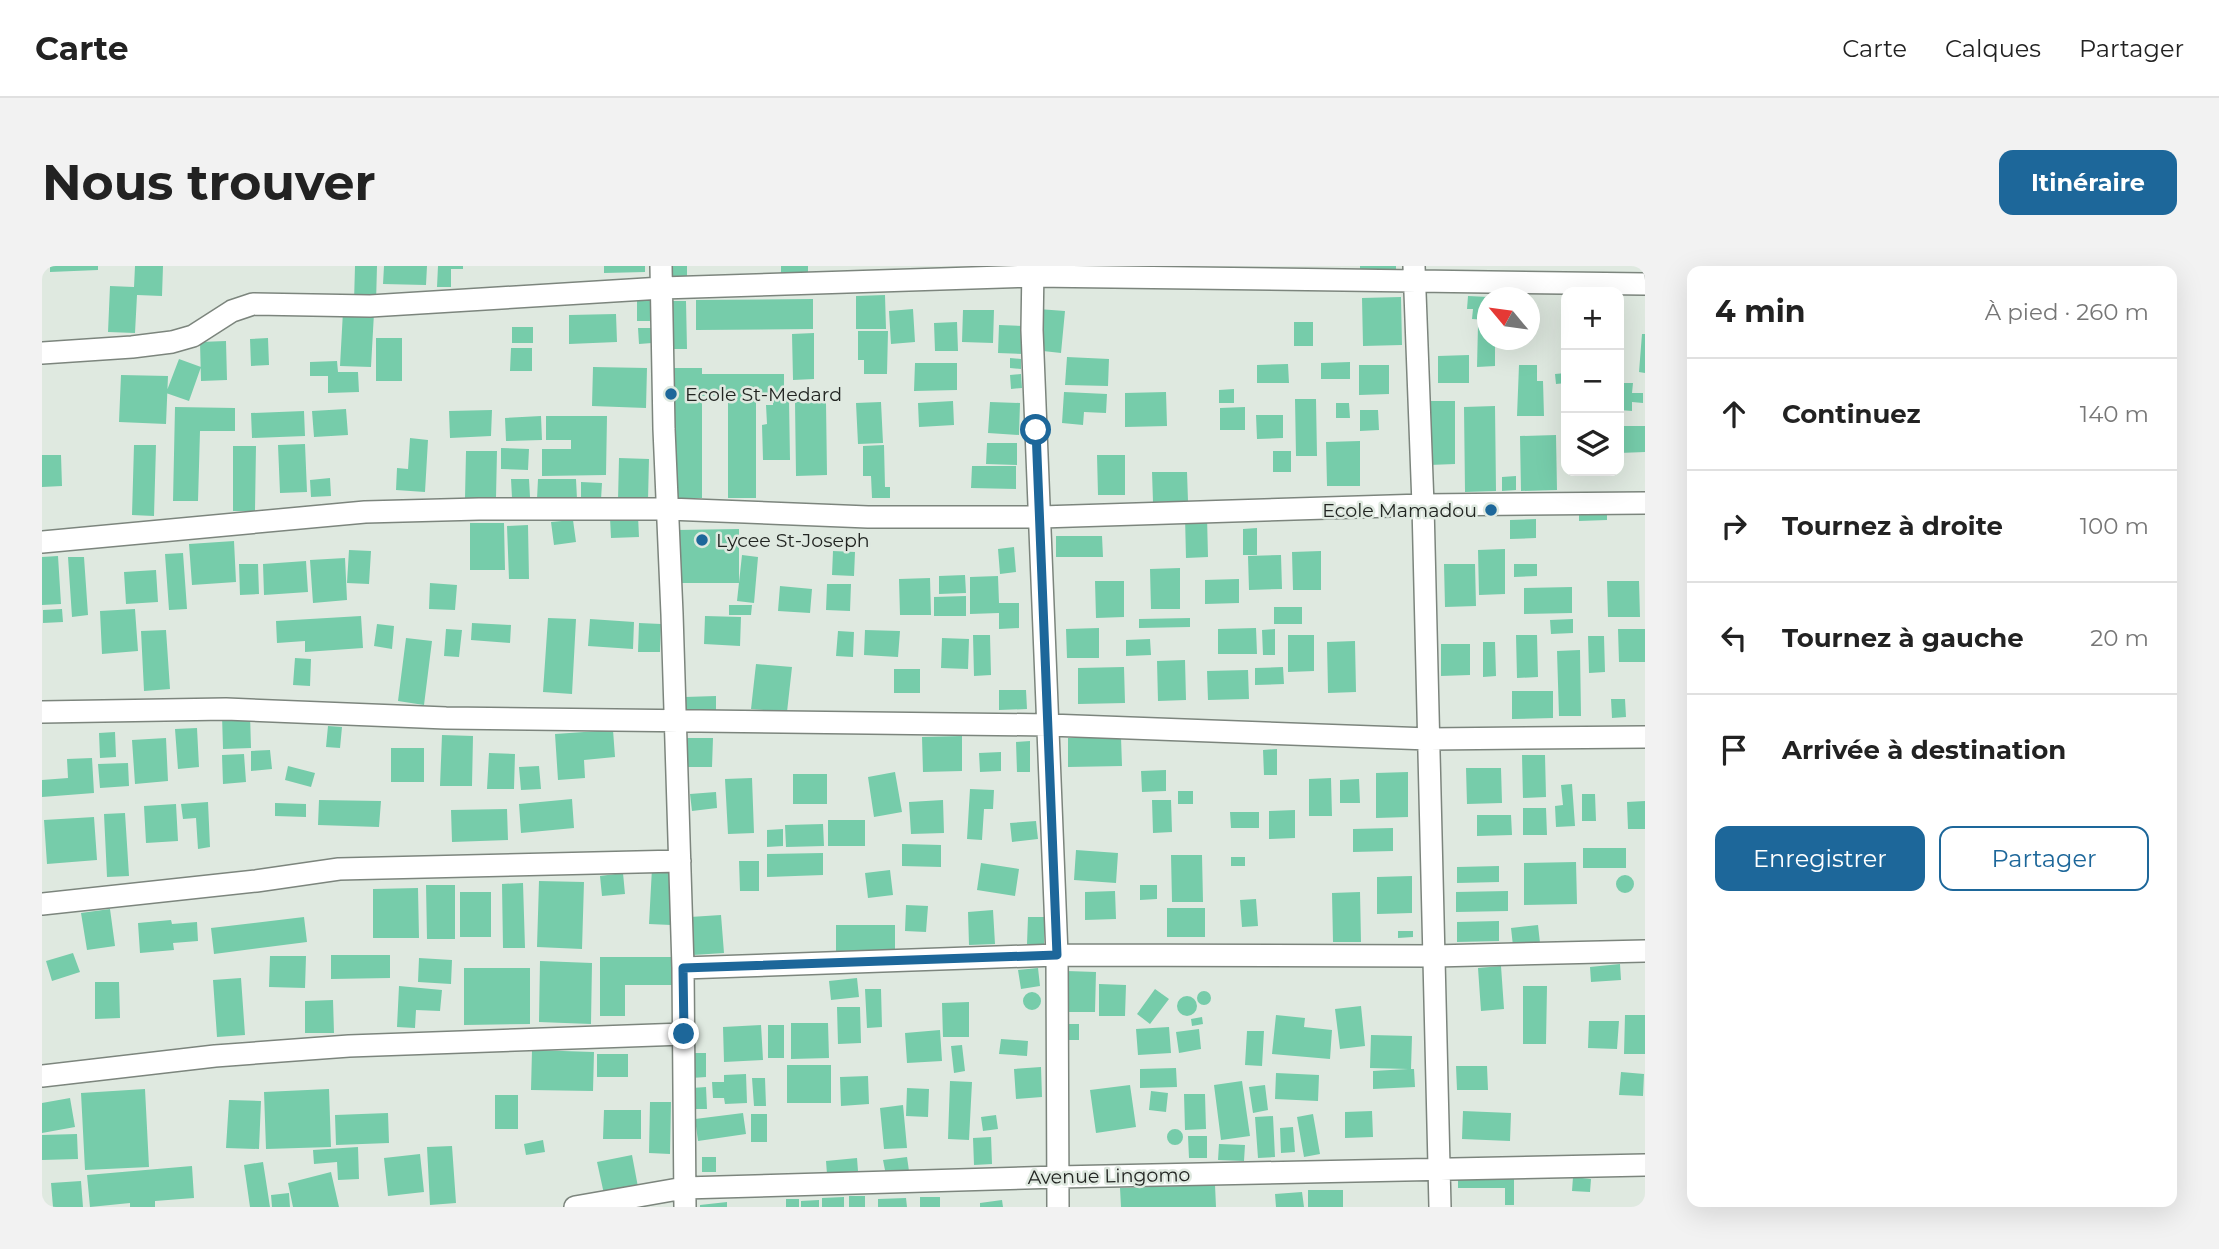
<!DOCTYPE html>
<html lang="fr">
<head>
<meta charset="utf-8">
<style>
  :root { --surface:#fff; --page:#f2f2f2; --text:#222; --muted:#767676; --line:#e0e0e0; --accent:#1d679a }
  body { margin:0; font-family:Montserrat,sans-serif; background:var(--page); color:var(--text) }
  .controls { position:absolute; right:21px; top:21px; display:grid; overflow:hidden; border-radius:14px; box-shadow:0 7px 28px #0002 }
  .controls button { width:63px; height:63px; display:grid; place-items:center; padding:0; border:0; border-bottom:2px solid var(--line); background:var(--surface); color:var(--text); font:35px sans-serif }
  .compass { position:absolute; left:1435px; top:21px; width:63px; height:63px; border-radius:50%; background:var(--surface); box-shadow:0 7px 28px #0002; rotate:299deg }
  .stop { position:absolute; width:21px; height:21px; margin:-16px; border:5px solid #1d679a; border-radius:50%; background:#fff }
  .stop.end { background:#1d679a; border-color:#fff; box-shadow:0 2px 7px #0008 }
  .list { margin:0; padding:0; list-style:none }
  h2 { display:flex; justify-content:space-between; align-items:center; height:91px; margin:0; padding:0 28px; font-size:30px }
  h2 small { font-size:23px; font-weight:400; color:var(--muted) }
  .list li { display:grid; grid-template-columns:46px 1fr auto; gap:21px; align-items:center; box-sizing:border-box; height:112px; padding:0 28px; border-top:2px solid var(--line) }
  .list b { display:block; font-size:26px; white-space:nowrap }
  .list em { font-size:23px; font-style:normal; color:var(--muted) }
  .actions { display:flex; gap:14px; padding:21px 28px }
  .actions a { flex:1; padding:16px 0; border:2px solid var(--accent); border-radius:14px; text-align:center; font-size:24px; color:var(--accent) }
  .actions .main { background:var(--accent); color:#fff }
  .icon { flex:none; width:38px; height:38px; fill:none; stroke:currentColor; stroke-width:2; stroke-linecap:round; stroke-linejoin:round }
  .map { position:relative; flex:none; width:1603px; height:941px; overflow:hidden; border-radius:14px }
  header { display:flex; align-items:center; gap:42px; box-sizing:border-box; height:98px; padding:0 35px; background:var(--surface); border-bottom:2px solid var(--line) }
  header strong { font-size:33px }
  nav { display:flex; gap:38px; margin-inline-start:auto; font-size:24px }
  .intro { display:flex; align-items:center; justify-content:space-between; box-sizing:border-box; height:168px; padding:0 42px }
  h1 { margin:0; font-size:49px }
  .button { padding:18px 32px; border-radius:14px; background:var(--accent); color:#fff; font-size:24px; font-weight:700 }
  main { display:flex; gap:42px; padding:0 42px }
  aside { flex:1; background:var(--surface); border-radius:14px; box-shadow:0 7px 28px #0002 }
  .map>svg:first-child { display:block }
  .building { fill:#76ccaa }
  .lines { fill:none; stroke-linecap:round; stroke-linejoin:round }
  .street-casing { stroke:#7c857d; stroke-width:24 }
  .street { stroke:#fff; stroke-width:21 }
  .route { stroke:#1d679a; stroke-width:9 }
  .poi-dot { fill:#1d679a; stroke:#dfe9e0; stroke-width:2.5 }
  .labels { text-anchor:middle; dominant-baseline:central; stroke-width:5; stroke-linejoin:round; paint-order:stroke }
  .poi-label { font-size:19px; fill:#222522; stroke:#dfe9e0; text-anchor:start }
  .street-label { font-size:19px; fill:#222522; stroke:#dfe9e0 }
</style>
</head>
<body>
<header>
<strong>Carte</strong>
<nav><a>Carte</a><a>Calques</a><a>Partager</a></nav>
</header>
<div class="intro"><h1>Nous trouver</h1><a class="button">Itinéraire</a></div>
<main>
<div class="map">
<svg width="1603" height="941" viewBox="0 0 1603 941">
  <rect width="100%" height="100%" fill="#dfe9e0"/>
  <path class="building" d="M8,0H56V4L8,6Z
    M93,0H121L120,30L95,29L93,67L66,66L68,20L92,21Z
    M313,0H335L334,37L312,36Z
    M342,0H385L384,19L341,18Z
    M396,0H421V3H409V21H395Z
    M562,0H603V6L562,7Z
    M631,0H645V13H631Z
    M739,0H766V13H739Z
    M1318,0H1354V6L1318,4Z
    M843,29L844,63H814V30Z
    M1426,30L1446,31V54L1430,53L1431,43H1425Z
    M1359,31L1360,79L1321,80L1320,32Z
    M612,32V55H595V33Z
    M771,33V63L654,64V34Z
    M627,35H644L645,83H628Z
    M871,43L873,76L849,78L847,45Z
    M996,43L1023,45L1019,87L992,84Z
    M921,44H952L951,77L920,76Z
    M301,45L332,47L329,101L298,100Z
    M574,48L575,76L527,78V49Z
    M915,56L916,85H893L892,57Z
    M1252,56H1271V80H1252Z
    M957,59L983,60L982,88L956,87Z
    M1436,59H1446V74H1453V100L1435,101Z
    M470,61H491V77H470Z
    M596,62H609L610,77L597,78Z
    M816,65H846L845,108H822V94H816Z
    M772,67V113L751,114L750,68Z
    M1600,68H1603V107L1597,106Z
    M226,72L227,99L209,100L208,73Z
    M334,72H360V115H334Z
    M184,75L185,114L159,115L158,76Z
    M1577,78H1582V103H1577Z
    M469,82H490V105H468Z
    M1427,89V117H1396V90Z
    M1025,91L1067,93L1066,120L1023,119Z
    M968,92L979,93V103L968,102Z
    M137,93L159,101L147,135L124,127Z
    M295,95L296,106H316L317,126L286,127V110H268V96Z
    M1308,96V113H1279V97Z
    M873,97H915V124L872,125Z
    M1246,98L1247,117H1215V99Z
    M1317,99H1347V128L1317,129Z
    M1477,99H1495V115H1501L1502,150H1475Z
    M551,101L605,102L604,142L550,140Z
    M628,102H660V108H742V129H714V232H686V129L660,130V232L628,233Z
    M1524,107V117L1514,118L1513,108Z
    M979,108L980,122L969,123L968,109Z
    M79,109L126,110L124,158L77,156Z
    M1577,117H1591L1590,127H1601V137L1590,136V145L1577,144Z
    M1192,123V137H1177V124Z
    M1022,126L1065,128L1064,147L1042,146L1041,159L1020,157Z
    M1124,126L1125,160L1083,161V127Z
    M731,133H747L748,194H721L720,159L725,158L724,139H731Z
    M1253,133H1274L1275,190H1254Z
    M911,135L912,159L877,161L876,137Z
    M1386,135H1413V198L1387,199Z
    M753,136H784L785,209L754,210Z
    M839,136L841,177L816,178L814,137Z
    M948,136L978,137L977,169L946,167Z
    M1294,137H1307L1308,152H1294Z
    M1453,140L1454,225L1423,226L1422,141Z
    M133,141L193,142V165H158L156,235H131Z
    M1203,141V164H1178V142Z
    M304,143L306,169L272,171L270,145Z
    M450,144L449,170L408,172L407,145Z
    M1318,144H1336L1337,164L1318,165Z
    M262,145L263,170L210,172L209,147Z
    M1214,149H1241V172L1215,173Z
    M499,150L500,174L464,175L463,152Z
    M504,150H565L564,209L500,210V183H529V174H504Z
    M1577,160H1603V186L1577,187Z
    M1514,169L1515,224L1479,225L1478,170Z
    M368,172L386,174L383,226L354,224L355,202L366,203Z
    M1318,175V220H1285L1284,176Z
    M945,177H975V199L944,198Z
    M263,178L265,226L238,227L236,179Z
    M92,179H114L112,250L90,249Z
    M842,179L843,221H848V232H830L829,210H821V180Z
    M191,180H214L213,245H191Z
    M459,182L487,183L486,204L459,203Z
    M424,185H455L454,232H423Z
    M1231,185H1249V206H1231Z
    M0,189H19L20,220L0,221Z
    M1055,189H1083V229H1056Z
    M577,192L607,193L606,234H576Z
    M930,200H974V223L929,222Z
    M1110,206H1145L1146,235L1111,236Z
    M1474,210V224L1460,225V211Z
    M288,212L289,230L269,231L268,214Z
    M469,213H487L488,231L470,232Z
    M496,213H534L535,233H495Z
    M539,216L560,217L559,234L539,233Z
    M1565,247V254L1537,255V248Z
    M596,250L597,271L569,272L568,252Z
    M1143,250H1165L1166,291L1144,292Z
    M1494,253V272L1468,273V254Z
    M531,254L534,276L512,279L509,256Z
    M428,257H462L463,304H428Z
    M486,259L487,313H467L465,260Z
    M1215,262V289H1201V263Z
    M697,263V317H635V264Z
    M1014,270H1060L1061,291H1014Z
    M192,275L194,316L150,319L147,278Z
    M972,281L974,306L958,308L956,283Z
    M1463,283V328L1437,329L1436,284Z
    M307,284L329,285L327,318L305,317Z
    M791,285L813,286L812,310L790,309Z
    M1279,285V324H1251L1250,286Z
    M141,287L145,343L127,344L123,288Z
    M700,289L716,291L712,337L695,335Z
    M1239,289L1240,323L1207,324L1206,290Z
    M16,290L19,338L0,339V291Z
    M26,291H42L46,349L30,351Z
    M303,292L305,334L271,337L268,294Z
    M264,295L266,326L222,329L221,298Z
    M197,298H216L217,328L198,329Z
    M1402,298H1433L1434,340L1403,341Z
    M1472,298H1495V310L1472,311Z
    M1138,302V343H1109L1108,303Z
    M114,304L116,336L84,338L82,306Z
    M923,309L924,327L897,328V310Z
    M956,310L957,337H977V362L957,363V347L928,348V311Z
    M888,312L889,349H858L857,313Z
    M1197,313V337L1163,338V314Z
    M1053,315H1082V351L1054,352Z
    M1565,315H1597L1598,351H1566Z
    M388,317L415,319L413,344L387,343Z
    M785,318H809L808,345L784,344Z
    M738,320L770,323L768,347L736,345Z
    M1530,321V347L1482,348V322Z
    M924,330V350H892V331Z
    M687,339H710L709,349H687Z
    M1232,341H1260V358H1232Z
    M20,343L21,356L1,357V344Z
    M93,343L96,385L60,388L58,345Z
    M319,350L321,382L263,386V375L235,377L234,355Z
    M663,350L699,351L698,380L662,378Z
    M506,352L534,353L530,428L501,426Z
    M1148,352V361L1097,362V353Z
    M548,353L592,356L591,383L546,380Z
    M1531,353V367L1509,368L1508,354Z
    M430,357L469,359L468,377L429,374Z
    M597,357L619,358L618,386H596Z
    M335,358L352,360L350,383L332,380Z
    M1057,362V392H1025L1024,363Z
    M1214,362L1215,388H1176V363Z
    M404,363L420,364L417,391L402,390Z
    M1233,363V389H1221L1220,364Z
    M1576,363H1603V396H1577Z
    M124,364L128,423L102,425L99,365Z
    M823,364L858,365L856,391L822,389Z
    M796,365L812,366L811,391L794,390Z
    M931,369H948L949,409L932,410Z
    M1246,369H1272V405L1246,406Z
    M1474,369H1495L1496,411L1475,412Z
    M1546,370H1562L1563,406L1547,407Z
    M364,372L390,375L382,439L356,435Z
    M900,372L927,373L926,403L899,402Z
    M1108,373L1109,389L1084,390V374Z
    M1313,375L1314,426L1286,427L1285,376Z
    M1441,376H1453L1454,410L1441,411Z
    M1399,378H1428V409L1399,410Z
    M1538,384L1539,450H1517L1515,385Z
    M253,392L269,393L268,420L251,419Z
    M1143,394L1144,434L1116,435L1115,395Z
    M714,398L750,401L745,446L709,443Z
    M1082,401L1083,437L1036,438V402Z
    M1241,401L1242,418L1213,419V402Z
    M852,403H878V427H852Z
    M1206,404L1207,433L1166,434L1165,405Z
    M957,424H984L985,443L957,444Z
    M1470,425H1511V452L1470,453Z
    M674,430V448L643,449V431Z
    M1569,433H1583L1584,451L1570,452Z
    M208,448L209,482L181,483L180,449Z
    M286,460L300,461L298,482L284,481Z
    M155,462L157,501L136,503L133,463Z
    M571,464L573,491L542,494L543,512L516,514L513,468Z
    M73,466L74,491L58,492L57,467Z
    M400,469L431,470L430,520H398Z
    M920,470V505L881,506L880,471Z
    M1079,471L1080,500L1026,501V472Z
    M124,472L126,515L93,518L90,474Z
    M644,472H671L670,501H644Z
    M988,475V506H975L974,476Z
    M349,482H382V516H349Z
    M1235,483V509H1222L1221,484Z
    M228,484L230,503L209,505V485Z
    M959,486V505L938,506L937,487Z
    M447,487L473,488L472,523H445Z
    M202,488L204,516L181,518L180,489Z
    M1480,489H1503L1504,531L1481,532Z
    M50,492L52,527L0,531V514L26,512L25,493Z
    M86,497L87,520L58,522L56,498Z
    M246,500L273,507L269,521L243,514Z
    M497,500L499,523L479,524L477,501Z
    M1424,502H1459L1460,537L1425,538Z
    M1124,504V525L1100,526L1099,505Z
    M853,506L860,546L832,551L826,511Z
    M1366,506V551L1334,552V507Z
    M751,508H785V538H751Z
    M710,512L712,567L686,568L683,513Z
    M1289,512L1290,550H1267V513Z
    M1317,513L1318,537H1298V514Z
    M1530,518L1533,560L1514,561L1513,540L1521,539L1519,519Z
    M928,523L952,524L951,543H942L940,574L925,573Z
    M1136,525H1151V538H1136Z
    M674,526L675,542L650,545L648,528Z
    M1540,528H1553L1554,555H1540Z
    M530,533L532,562L479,567L477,538Z
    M277,534L339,535L337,561L276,559Z
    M901,534L902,567L869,568L867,536Z
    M1110,534H1129L1130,566L1111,567Z
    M1603,535V563H1586L1585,536Z
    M166,536L168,581L156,583L154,552L141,553L139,538Z
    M233,537L264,538V551L233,550Z
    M134,538L136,575L104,577L102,540Z
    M1481,542H1504L1505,569H1481Z
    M465,543L466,574L410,576L409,544Z
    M1253,544V572L1227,573V545Z
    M1188,546H1217V562H1189Z
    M83,547L87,610L65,611L62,548Z
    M1435,549H1469L1470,569L1435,570Z
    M52,551L55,594L5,598L2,554Z
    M786,554H823V580H786Z
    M994,555L996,573L970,576L968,557Z
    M781,558L782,580L744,581L743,559Z
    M1351,562V585L1311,586V563Z
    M741,563V580L725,581V564Z
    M860,578L899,579V601L860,600Z
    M1541,582H1584V602H1541Z
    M1034,584L1076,587L1074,617L1032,614Z
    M781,587V609L725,611V588Z
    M1129,589H1160L1161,636H1130Z
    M1189,591H1203V600H1189Z
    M697,595H717V625H698Z
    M1534,596L1535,638L1482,639V597Z
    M939,597L977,603L973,630L935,624Z
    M1457,600V616L1415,617V601Z
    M610,602L631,603L629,659L607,658Z
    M848,604L851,629L826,632L823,607Z
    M581,607L583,628L560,630L558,610Z
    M1574 618a9 9 0 1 1 18 0a9 9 0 1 1-18 0Z
    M1370,610V647L1335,648V611Z
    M497,615L542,616L540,683L495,681Z
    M481,617L483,682H461L460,618Z
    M384,619H413V673H385Z
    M1098,619H1115V633L1098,634Z
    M376,622L377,672H331V623Z
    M1073,625L1074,653L1043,654V626Z
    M1466,625V645L1414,646V626Z
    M418,626H449V671H418Z
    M1318,626L1319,676H1291L1290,627Z
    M1214,633L1216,660L1200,661L1198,634Z
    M864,639L886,640L884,666L863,665Z
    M1125,642H1163V671H1125Z
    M68,643L73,680L45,684L39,647Z
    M951,644L953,678L927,679L926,646Z
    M679,649L682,687L651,689L648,651Z
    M262,651L265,676L172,688L169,662Z
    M986,651H1003L1002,679L985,678Z
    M129,654L130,658L155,656L156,675L131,677L132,684L98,687L96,657Z
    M1457,655V675L1415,676V656Z
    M794,659H853V687H794Z
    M1496,659L1498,677L1471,680L1469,662Z
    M1356,665H1371V671L1356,672Z
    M31,687L38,706L10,715L4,695Z
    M289,689H348V712L289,713Z
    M228,690H264L263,722L227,721Z
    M558,691H632V719H583V750H558Z
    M377,692L410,694L409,718L376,716Z
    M498,695L550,697L549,758L497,756Z
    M1578,698L1579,714L1549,716L1548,701Z
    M1459,700L1462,743L1439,745L1436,702Z
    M422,702H488V758L422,759Z
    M996,702L998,720L979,723L976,704Z
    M1025,705L1054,706L1053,746H1024Z
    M199,712L203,769L175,771L171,714Z
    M815,712L817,731L789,734L787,715Z
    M53,716H77L78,752L53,753Z
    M1057,718L1084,719L1083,750H1057Z
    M357,720L400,724L398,745L374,744L373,762L355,761Z
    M1481,720H1505L1504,778H1481Z
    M823,723H839L840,761L825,762Z
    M1113,723L1127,733L1108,758L1095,748Z
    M1155 732a7 7 0 1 1 14 0a7 7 0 1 1-14 0Z
    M981 735a9 9 0 1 1 18 0a9 9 0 1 1-18 0Z
    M1135 740a10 10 0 1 1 20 0a10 10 0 1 1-20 0Z
    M291,734L292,767H263V735Z
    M927,736V771H901L900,737Z
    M1319,740L1323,780L1298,783L1293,743Z
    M795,741H818L819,777L796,778Z
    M1234,749L1263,752L1262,761L1290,764L1288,793L1230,788Z
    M1583,749H1603V788H1582Z
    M1160,751L1161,758L1150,760L1149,753Z
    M1547,755H1577L1575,783L1546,782Z
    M749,757H786L787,792L749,793Z
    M1023,758H1037V774H1024Z
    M719,759L721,794L682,796L681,761Z
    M726,759H742V792H726Z
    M1127,761L1129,787L1096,789L1094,763Z
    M1157,763L1159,783L1137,787L1134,766Z
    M898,764L900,795L865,797L863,767Z
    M1205,765H1222L1220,800L1203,799Z
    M1329,769L1370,770L1369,803H1372L1373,821L1331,823V805L1366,803L1328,802Z
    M959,773L986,775L985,790L957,788Z
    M920,779L923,805L912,807L909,780Z
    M490,784L552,786L551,825L489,824Z
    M649,787H664V811L649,812Z
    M555,788H586V811H555Z
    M745,799H789V837H745Z
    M1414,800H1445L1446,824H1415Z
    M999,801L1000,831L974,833L972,803Z
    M1134,802L1135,821L1098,822V803Z
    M1579,806L1602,808L1601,830L1577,829Z
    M1234,807L1277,809L1276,835L1233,833Z
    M704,808L705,837L683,838L682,832H671L670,816H682V809Z
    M826,810L827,838L799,840L798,811Z
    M710,812H723L724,840H712Z
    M908,815L930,816L927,874L906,873Z
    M1200,815L1208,870L1179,874L1172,819Z
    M1088,819L1094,861L1054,867L1048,824Z
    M1223,819L1226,844L1211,847L1207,821Z
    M664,821L665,843H651L650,822Z
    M865,822L887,823L886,851L864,850Z
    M103,823L107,901L43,904L39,827Z
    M287,823L289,881L224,883L222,826Z
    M1109,825L1126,827L1124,846L1107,844Z
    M1142,828H1163L1164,863L1143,864Z
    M453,829H476V863H453Z
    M28,832L33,861L0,867V837Z
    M187,834L219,835L217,883L184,882Z
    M608,836H629L628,888L607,887Z
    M861,839L865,882L842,883L838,842Z
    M562,844H599V873H561Z
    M1330,845L1331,871L1303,872V846Z
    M1421,845L1469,847L1468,875L1420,873Z
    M346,847L347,877L294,879L293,849Z
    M701,847L704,868L656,875L653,853Z
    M709,848H725V876H709Z
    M1271,848L1278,888L1262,891L1255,851Z
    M954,849L956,863L941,865L939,851Z
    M1231,850L1233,891L1216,892L1213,851Z
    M1251,861L1253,886L1239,887L1238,862Z
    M1125 871a8 8 0 1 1 16 0a8 8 0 1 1-16 0Z
    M35,868L36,893L0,894V869Z
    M1146,870H1165V892H1147Z
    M949,871L950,898L932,899L931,872Z
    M501,874L503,886L484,889L482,878Z
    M1177,878L1203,879L1202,895L1176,894Z
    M410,880L414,937L388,939L385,881Z
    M316,881L317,913L296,914L295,896L272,898L271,884Z
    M378,888L382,926L346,930L342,892Z
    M590,889L596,921L562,928L555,896Z
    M660,891H674V906H660Z
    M865,891L867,905L844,909L841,894Z
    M815,892L816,905L785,908L784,895Z
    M221,896L228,941H208L202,899Z
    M150,900L152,932L113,935V941H88V937L48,941L45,909Z
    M289,906L297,941H251L246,917Z
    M1416,907H1472V939H1463V922H1416Z
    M1531,911L1549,913L1548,926L1530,925Z
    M39,915L41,941H11L9,917Z
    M1173,919L1174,941H1079L1078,922Z
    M1266,924H1301V941H1266Z
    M1260,926L1262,941H1234L1233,928Z
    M247,927L248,941H230L229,929Z
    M807,930H823V941H807Z
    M802,931V941H780V932Z
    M878,931H898V941H878Z
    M864,932L865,941H836V933Z
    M744,933H757V941H744Z
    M777,934V941H759V935Z
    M960,934L961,941H938V937Z
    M685,936V941H658V939Z"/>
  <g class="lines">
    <g class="street-casing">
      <path id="street" d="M619,0L622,163L630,348L641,702L643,941
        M991,0L990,64L1015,689L1016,941
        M1372,0L1381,239L1398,941
        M0,87L90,81L130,76L151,70L190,45L211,38L328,40L620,22L992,10L1603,18
        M0,276L323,246L437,243H626L826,251H999L1381,239L1603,237
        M0,446L184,443L404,452L1007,459L1387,473L1603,471
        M0,638L214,615L297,603L638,595
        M641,702L1015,689L1392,690L1603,685
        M0,810L173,790L307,780L642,768
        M533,941L642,922L1016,911L1603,899"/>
    </g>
    <use href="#street" class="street"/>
  </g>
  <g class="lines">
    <path class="route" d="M642,768L641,702L1015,689L994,164"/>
  </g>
  <g class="poi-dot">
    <circle cx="629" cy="128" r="7"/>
    <circle cx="1449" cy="244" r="7"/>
    <circle cx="660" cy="274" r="7"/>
  </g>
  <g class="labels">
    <g class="poi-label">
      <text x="643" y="128">Ecole St-Medard</text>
      <text x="1435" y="244" text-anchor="end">Ecole Mamadou</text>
      <text x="674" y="274">Lycee St-Joseph</text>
    </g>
    <g class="street-label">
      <text transform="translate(1067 910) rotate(-1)">Avenue Lingomo</text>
    </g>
  </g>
</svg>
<div class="controls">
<button>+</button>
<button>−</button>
<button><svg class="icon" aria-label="layers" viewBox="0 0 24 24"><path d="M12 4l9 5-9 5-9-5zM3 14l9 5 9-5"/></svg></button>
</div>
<svg class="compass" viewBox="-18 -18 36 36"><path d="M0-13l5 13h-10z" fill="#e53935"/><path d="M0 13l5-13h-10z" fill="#767676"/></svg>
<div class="stop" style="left:994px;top:164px"></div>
<div class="stop end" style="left:642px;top:768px"></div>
</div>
<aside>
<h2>4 min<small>À pied · 260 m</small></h2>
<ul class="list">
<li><svg class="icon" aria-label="ahead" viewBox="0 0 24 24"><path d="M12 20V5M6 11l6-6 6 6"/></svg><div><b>Continuez</b></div><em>140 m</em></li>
<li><svg class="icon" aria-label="right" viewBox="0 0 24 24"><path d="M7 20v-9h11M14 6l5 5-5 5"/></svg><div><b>Tournez à droite</b></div><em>100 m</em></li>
<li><svg class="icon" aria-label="left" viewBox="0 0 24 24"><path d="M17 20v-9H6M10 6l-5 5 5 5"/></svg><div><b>Tournez à gauche</b></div><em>20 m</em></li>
<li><svg class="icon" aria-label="arrive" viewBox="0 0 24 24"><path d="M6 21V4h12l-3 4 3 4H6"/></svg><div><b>Arrivée à destination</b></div></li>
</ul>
<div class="actions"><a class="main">Enregistrer</a><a>Partager</a></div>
</aside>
</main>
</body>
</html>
